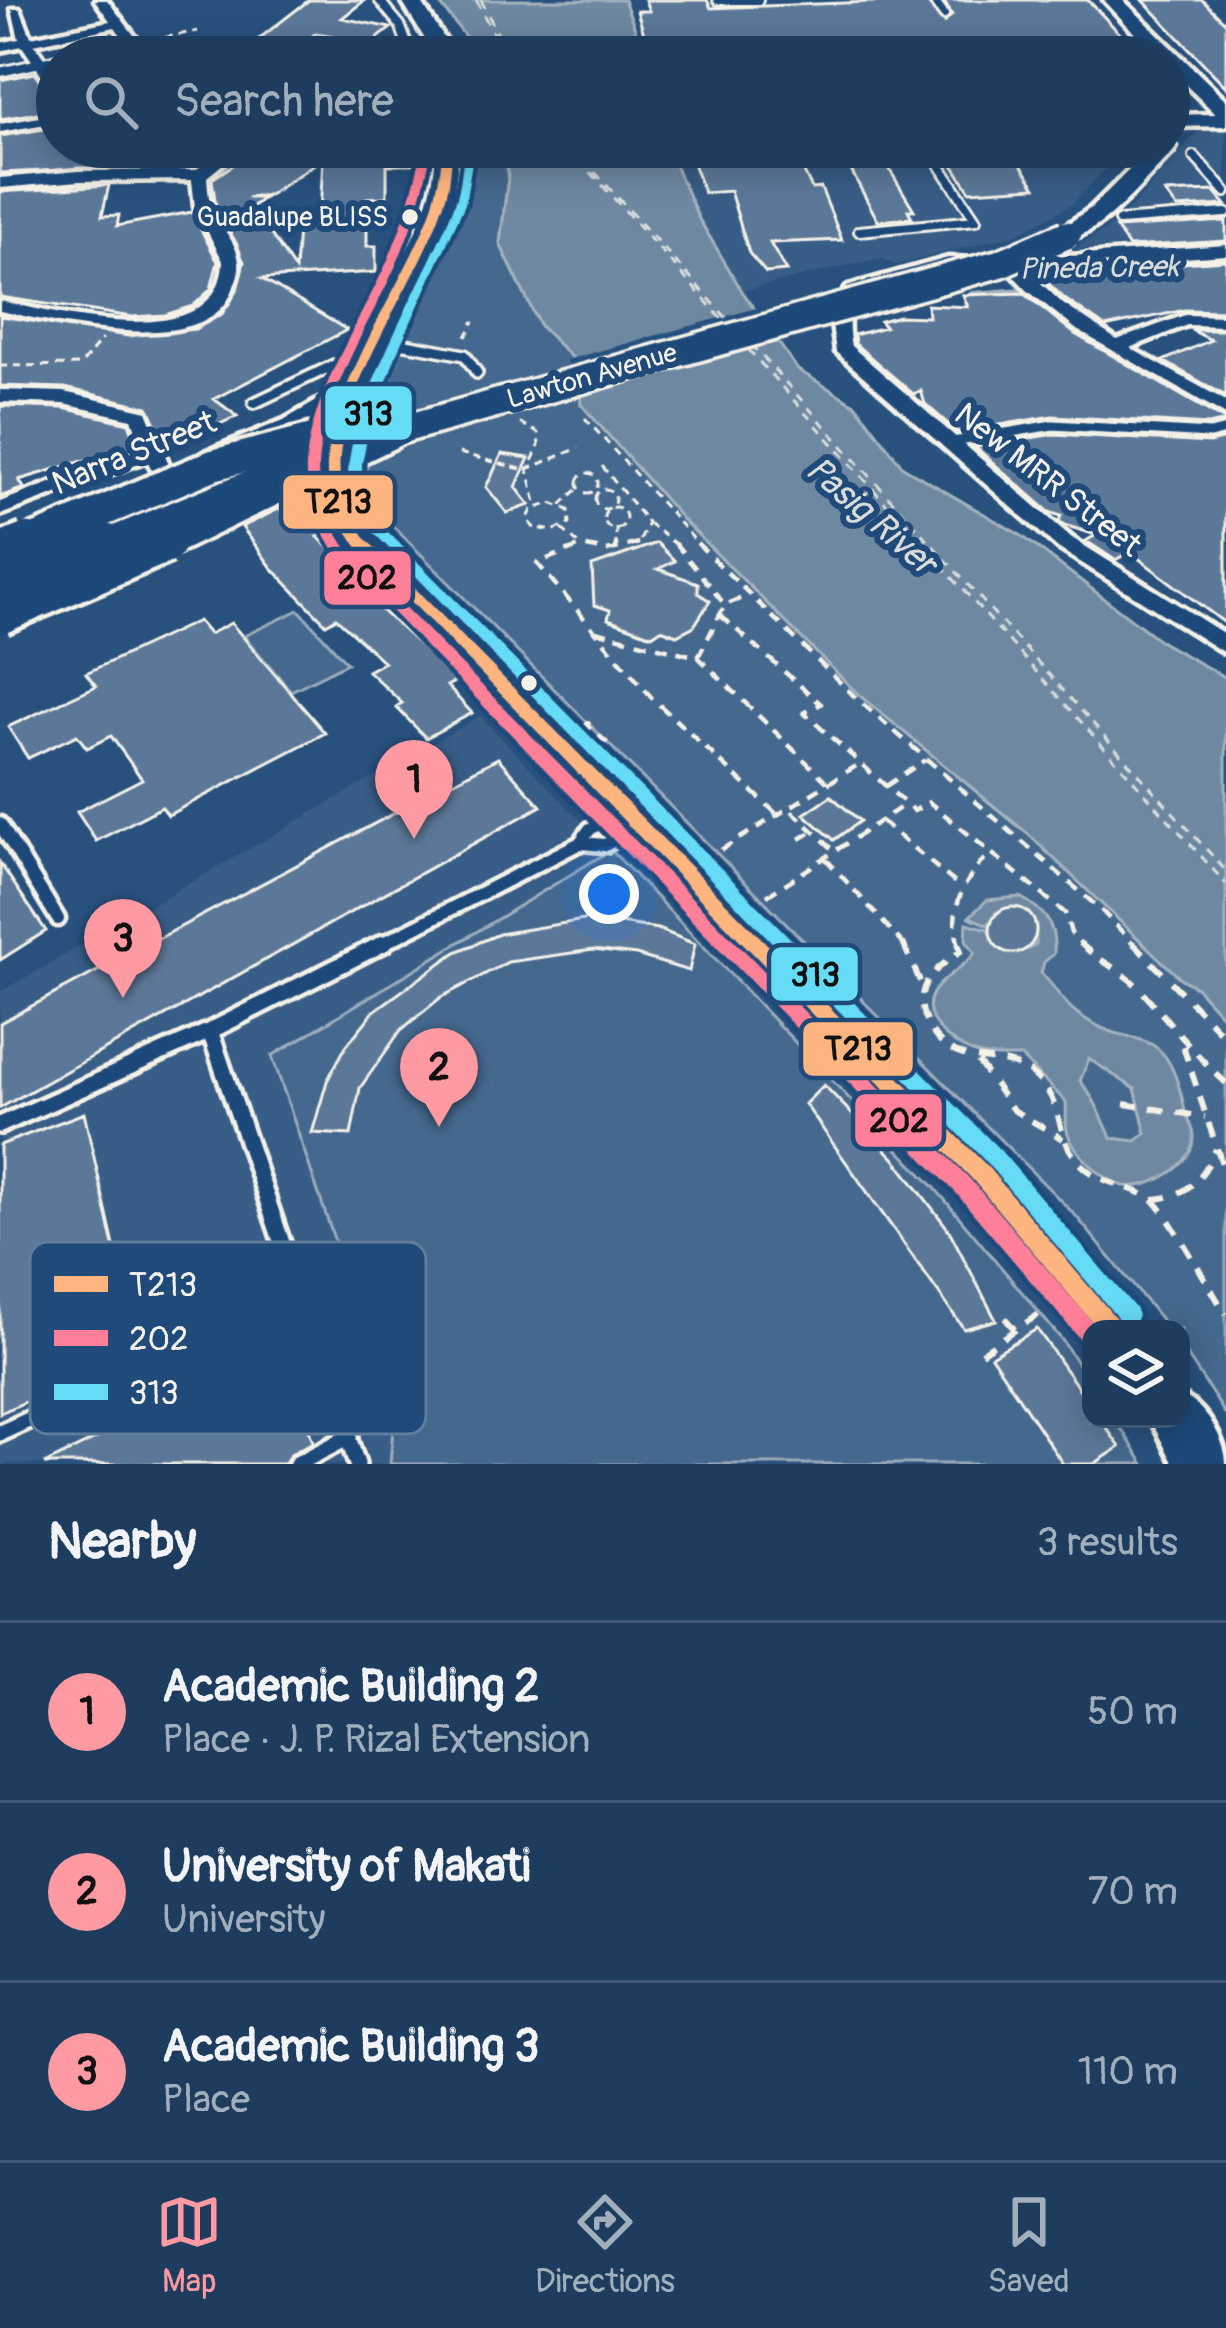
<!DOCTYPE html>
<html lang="en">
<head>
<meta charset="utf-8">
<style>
  :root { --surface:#1e3d5e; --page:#2b4867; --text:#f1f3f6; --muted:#a1aebc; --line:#3c5673; --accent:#ff9aa2 }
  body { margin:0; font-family:Pangolin,sans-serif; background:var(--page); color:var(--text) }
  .controls { position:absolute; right:36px; bottom:36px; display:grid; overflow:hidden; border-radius:24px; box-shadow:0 6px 30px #0003 }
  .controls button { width:108px; height:108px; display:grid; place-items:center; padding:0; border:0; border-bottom:3px solid var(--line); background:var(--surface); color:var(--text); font:60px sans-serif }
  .you { position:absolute; left:609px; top:894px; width:42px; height:42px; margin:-30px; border:9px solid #fff; border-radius:50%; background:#1a73e8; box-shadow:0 0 0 18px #1a73e833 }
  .badge { display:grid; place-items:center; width:78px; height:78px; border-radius:50%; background:var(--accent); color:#111; font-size:39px; font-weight:700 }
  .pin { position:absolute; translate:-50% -99px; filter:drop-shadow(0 3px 6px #0008) }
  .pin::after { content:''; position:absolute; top:63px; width:42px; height:36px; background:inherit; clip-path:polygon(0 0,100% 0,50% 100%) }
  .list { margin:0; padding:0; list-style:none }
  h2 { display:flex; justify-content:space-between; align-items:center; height:156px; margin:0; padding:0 48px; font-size:51px }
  h2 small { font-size:39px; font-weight:400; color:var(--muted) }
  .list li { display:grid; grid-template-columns:78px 1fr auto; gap:36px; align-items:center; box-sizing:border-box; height:180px; padding:0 48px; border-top:3px solid var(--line) }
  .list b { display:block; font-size:45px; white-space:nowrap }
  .list p { margin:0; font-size:39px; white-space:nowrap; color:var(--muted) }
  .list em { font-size:39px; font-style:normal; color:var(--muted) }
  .icon { flex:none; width:66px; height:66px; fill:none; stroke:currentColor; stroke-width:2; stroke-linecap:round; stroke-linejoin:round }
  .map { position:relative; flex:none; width:1226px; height:1464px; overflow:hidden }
  .search { position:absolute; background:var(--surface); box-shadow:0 6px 30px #0003; left:36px; right:36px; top:36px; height:132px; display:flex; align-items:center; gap:30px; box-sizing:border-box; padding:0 42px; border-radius:66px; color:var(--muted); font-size:45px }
  .sheet { height:696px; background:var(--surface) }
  nav { display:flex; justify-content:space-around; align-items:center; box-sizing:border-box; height:168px; border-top:3px solid var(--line); background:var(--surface); font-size:33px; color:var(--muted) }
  nav a { display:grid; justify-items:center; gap:6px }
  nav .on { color:var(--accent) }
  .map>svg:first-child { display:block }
  .built { fill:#375d86 }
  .green { fill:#45688e; stroke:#9cacbb; stroke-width:3 }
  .water { fill:#6e88a2; stroke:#a4b2be; stroke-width:3; fill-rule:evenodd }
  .pier { fill:#28517e }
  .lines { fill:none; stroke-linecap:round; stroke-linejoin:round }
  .stream { stroke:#a4b2be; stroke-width:6 }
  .ferry { stroke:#d9dcda; stroke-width:3; stroke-dasharray:9 8; stroke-linecap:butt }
  .building { fill:#5b7899; stroke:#f4f1e8; stroke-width:3; fill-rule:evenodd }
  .lane-far3-casing { stroke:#f4f1e8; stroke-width:14 }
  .lane-far2-casing { stroke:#f4f1e8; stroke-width:16 }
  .lane-far1-casing { stroke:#f4f1e8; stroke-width:21 }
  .lane-casing { stroke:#f4f1e8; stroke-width:24 }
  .street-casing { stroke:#f4f1e8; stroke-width:9 }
  .secondary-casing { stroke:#f4f1e8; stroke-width:9 }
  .path-far2 { stroke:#f4f1e8; stroke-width:3; stroke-dasharray:8 6; stroke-linecap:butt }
  .path-far1 { stroke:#f4f1e8; stroke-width:4.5; stroke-dasharray:12 9; stroke-linecap:butt }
  .path { stroke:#f4f1e8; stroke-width:6; stroke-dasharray:15 12; stroke-linecap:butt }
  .lane-far3 { stroke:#1f4a7a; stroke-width:8 }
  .lane-far2 { stroke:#1f4a7a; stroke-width:9 }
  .lane-far1 { stroke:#1f4a7a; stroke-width:12 }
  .lane { stroke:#1f4a7a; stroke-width:15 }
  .street { fill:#1f4a7a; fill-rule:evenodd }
  .secondary { fill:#1f4a7a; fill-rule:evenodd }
  .secondary-bridge-far2-casing { stroke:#f4f1e8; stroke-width:27; stroke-linecap:butt }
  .secondary-bridge-far1-casing { stroke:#f4f1e8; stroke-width:34; stroke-linecap:butt }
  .secondary-bridge-casing { stroke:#f4f1e8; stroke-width:45; stroke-linecap:butt }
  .primary-bridge-far1-casing { stroke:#f4f1e8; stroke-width:38; stroke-linecap:butt }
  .primary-bridge-casing { stroke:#f4f1e8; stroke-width:48; stroke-linecap:butt }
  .secondary-bridge-far2 { stroke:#1f4a7a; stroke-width:21 }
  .secondary-bridge-far1 { stroke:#1f4a7a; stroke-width:27 }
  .secondary-bridge { stroke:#1f4a7a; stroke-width:36 }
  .primary-bridge-far1 { stroke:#1f4a7a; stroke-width:30 }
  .primary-bridge { stroke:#1f4a7a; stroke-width:39 }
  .bus-1-casing { stroke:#1f4a7a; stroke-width:9 }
  .bus-2-casing { stroke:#1f4a7a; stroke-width:9 }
  .bus-3-casing { stroke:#1f4a7a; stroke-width:9 }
  .bus-1 { fill:#ffb580; fill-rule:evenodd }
  .bus-2 { fill:#ff8098; fill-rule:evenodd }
  .bus-3 { fill:#66dbf5; fill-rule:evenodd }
  .bus-dot { fill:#f4f1e8; stroke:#1f4a7a; stroke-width:4.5 }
  .labels { text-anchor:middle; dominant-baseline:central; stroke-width:12; stroke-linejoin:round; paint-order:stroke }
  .far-bus-label { font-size:27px; fill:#f4f1e8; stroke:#1f4a7a; text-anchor:end }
  .far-street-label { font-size:27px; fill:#f4f1e8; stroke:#1f4a7a }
  .far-water-label { font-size:30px; font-style:italic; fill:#d9dcda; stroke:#1f4a7a }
  .street-label { font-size:33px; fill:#f4f1e8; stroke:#1f4a7a }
  .water-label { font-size:36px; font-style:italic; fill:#d9dcda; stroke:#1f4a7a }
  .key { fill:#1f4a7a; stroke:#5f7c9b; stroke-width:3 }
  .key-label { font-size:33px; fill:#f4f1e8 }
  .line-badge { stroke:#1f4a7a; stroke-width:4.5 }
  .pale-badge-label { font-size:33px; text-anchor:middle; font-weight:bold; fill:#111 }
</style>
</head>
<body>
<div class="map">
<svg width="1226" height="1464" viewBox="0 0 1226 1464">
  <rect width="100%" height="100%" fill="#28517e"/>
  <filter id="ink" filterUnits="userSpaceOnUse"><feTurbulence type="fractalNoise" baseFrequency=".00833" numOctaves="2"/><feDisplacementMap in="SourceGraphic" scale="24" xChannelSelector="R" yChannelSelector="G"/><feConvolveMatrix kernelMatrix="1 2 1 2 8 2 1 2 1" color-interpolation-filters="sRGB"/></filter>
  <g filter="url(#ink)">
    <path class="built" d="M1204,124H1226V241L1075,249L1119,221Z
      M667,147H1127L1071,205L1018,234L896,265L880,258L742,291L699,219Z
      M480,716L934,1187L1062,1340L1091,1384V1419H1115L1144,1464H0V992Z"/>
    <path class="green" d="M466,147H504L508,178L500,244L540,326L578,364L581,404L682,519L859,695L1028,834L1180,978L1196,987L1226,1020V1415L1181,1346V1329H1169L1076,1216L382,515L365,473L393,373L461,199Z
      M299,610L347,663L291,691L244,636Z
      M611,850L934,1187L1062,1340L1091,1384V1419H1115L1144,1464H390L394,1416L272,1056Z"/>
    <path class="water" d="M437,0H624L646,57H471L467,39Z
      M504,147H667L699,219L742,291L798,370L856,405L903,467L1022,536L1163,643L1226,678V1020L1196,987L1180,978L1028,834L859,695L682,519L581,404L578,364L540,326L500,244L508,178Z
      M1020,897C1046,911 1056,925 1054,954L1044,962L1041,973C1054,985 1063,1004 1078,1014C1135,1056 1165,1013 1185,1111C1187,1119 1194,1128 1194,1136C1195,1165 1151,1190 1125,1186C1105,1183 1071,1150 1067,1130C1065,1122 1067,1111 1066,1102L1021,1057C1008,1057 993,1058 981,1055C959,1050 917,1022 933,993C941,978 965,967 975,953L966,940L967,923L988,929C995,950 1019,958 1036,944V925L1023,913L996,912L988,925L969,917L987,900ZM1089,1059L1135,1089L1146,1133L1136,1141L1112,1138C1100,1116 1097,1101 1080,1081Z"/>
    <path class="pier" d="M760,307L780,334L576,385L566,360Z"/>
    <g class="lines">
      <path class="stream" d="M972,294L1063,287"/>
      <path class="ferry" d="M476,0L505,57
        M481,0L509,57
        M568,147L730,328
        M572,147L732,324
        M751,344L1226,871
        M748,349L1226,884"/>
    </g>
    <path class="building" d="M309,0H365L342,18L391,28L373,42L316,33L300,47L256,41Z
      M645,0H707L711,8L925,0L944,23L952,15L943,0H1088L1142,57H651L637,11H649Z
      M1143,0H1202L1226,23V87Z
      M35,73L48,93L57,95V110L0,119V80Z
      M57,127V147H166L158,166L0,173V136Z
      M260,147H427V163L387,165V197L367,198V246H376V272L262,279L347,330L214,399L237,416L205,431L201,427L164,441L148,407L65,388L0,386V316L128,336L195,329L222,314L237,290L244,262L216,207L212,179ZM323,158L320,214L299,215L295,270L260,218L234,219L264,198H247L269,195Z
      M687,147H792L812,189L821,188L842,240L770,243L786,271L766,273L749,253L730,191L704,193Z
      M853,147H876L914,210H908L912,218L878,221L847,163L862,162Z
      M1015,156L1036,187L970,191L950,160Z
      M109,185L102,216L119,215L117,226L192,212L218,262L211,289L193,306L165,315L132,317L0,297V192Z
      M1214,191L1226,205L1177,208L1165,193Z
      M1226,221V241L1129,247L1116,228Z
      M1226,260V311L1185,310L1105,327L1066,300L1037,273Z
      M1024,293L1075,334L1226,421L1209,425L1053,416L957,432L925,404L921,391L913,394L855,344L854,335L885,327L880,321L899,316L928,317L927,305L968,307L963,295Z
      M1191,330H1226V396L1163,361L1211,340Z
      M0,406L63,408L129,423L137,445L19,480L24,488L0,497Z
      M1054,434L1209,443L1226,439V624L1130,552L1115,560L1086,541L1096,535L1064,525L1059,521L1061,516L1049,512L975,447Z
      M502,454L529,458L516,487L530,505L507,513L486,487Z
      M295,501L321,526L316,529L322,535L318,537L376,594L368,598L458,680L447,686L472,713L426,738L396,707L402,703L368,671L384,662L336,618L326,624L272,568L242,527Z
      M657,543L675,561L658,569L698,583V593L710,601L694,626L677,635L661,629L652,635L608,619L610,610L594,605L592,566Z
      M198,621L209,634L231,623L325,733L168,815L162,807L96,841L77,812L142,779L111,736L87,748L77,735L28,758L8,727L96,686L86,673Z
      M498,758L541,806L0,1108V1023Z
      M831,796L860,821L834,840L804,814Z
      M0,863L46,931L0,960Z
      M592,888L626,894L620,923L658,929L695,944L689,971L636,955L593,950L508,962L440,998L401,1030L360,1088L351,1135L312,1133L327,1081L346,1046L374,1011L456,952L499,934L584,920Z
      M990 930a23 23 0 1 1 46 0a23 23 0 1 1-46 0Z
      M824,1085L895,1159L949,1230L996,1320L964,1329L805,1104Z
      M84,1113L138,1352L0,1413V1145Z
      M1037,1329L1091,1406V1419H1100L1120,1447L1094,1464H1063L991,1356Z
      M282,1348L313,1442L291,1454L284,1464H44Z"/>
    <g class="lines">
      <g class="lane-far3-casing">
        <path id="lane-far3" d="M379,0L400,25L407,44
          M718,0H758
          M933,0L944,15
          M68,57L133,43
          M0,72L57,59
          M1169,80L1188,78
          M1194,156L1226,192
          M1119,221L1226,213
          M859,231L976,220L932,153L1032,147"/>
      </g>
      <g class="lane-far2-casing">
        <path id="lane-far2" d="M379,339L465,355L477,373
          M254,403L334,365L367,359
          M947,443L1053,425L1210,434L1226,430"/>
      </g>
      <g class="lane-far1-casing">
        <path id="lane-far1" d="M0,824L58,919
          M580,843L605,845L639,827
          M378,946L580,843L590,829L622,811"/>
      </g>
      <g class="lane-casing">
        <path id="lane" d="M210,1031L357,1464
          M0,1125L210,1031L384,943
          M0,1433L297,1299
          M297,1464L349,1437"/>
      </g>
      <g class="street-casing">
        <path id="street" d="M95,0H107L151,57H137L115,27L34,44L57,77V91L52,90L22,46L0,51V43L19,39L12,9H20L31,37L110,21Z
          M57,114V122L0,132V124Z
          M214,147H228L230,158L207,177C208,189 208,201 214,213C222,229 237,243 239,262C240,272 236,280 233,289C209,361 54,322 0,311V301C57,313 220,358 223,261L195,207L192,180L79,181L0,188V178L79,171L195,170L215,157Z
          M1226,245V255L1026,269L1063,304L1117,340L1185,315L1226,316V326L1187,325L1130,348L1226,401V415L1077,330L1027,290L1008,270L955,267L860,294C847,309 847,327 851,346L1072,538L1226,635V654L1058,548L836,352L831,317L836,303L848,286L948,258L1013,260Z
          M353,380L362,386L360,390L298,428L222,456L215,458L205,452L284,420Z
          M0,390L64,392L147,411L172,472L162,478L155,476L147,460L0,515V502L143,448L132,419L64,404L0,402Z"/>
      </g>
      <g class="secondary-casing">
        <path id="secondary" d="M401,0H420L456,57H436Z
          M1104,0H1123L1226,100V126L1169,127V115L1216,114L1169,69V57H1157Z
          M1169,141L1176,147L1173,152C1150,174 1094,245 1062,238V228L1091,208L1152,147H1169Z
          M437,147H459C457,162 457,179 454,193C433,270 327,421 352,496C356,509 367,523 374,536L995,1156L1130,1311L1137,1329H1091V1343L963,1188L345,542C338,527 323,509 320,493C302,409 407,275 430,193C434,178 435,162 437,147Z
          M1181,1395C1204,1404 1226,1439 1226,1464H1174L1150,1419H1181Z"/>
      </g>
      <path class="path-far2" d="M151,40L198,31
        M161,55L188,57
        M214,57L247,49
        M342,57L397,53
        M466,337L474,321
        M0,366L81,365L102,339
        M387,378L406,399
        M585,418L700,546
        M520,423L538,433L539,446L528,470L537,506
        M459,453L525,470L579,448
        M602,466L648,523L639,543L628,546
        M578 483a10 10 0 1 1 20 0a10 10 0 1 1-20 0Z
        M595 499a10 10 0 1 1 20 0a10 10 0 1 1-20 0Z
        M551,503L569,510L570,524L552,531L533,527L528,518L532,510Z
        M561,505L579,488
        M604 518a11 11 0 1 1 22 0a11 11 0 1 1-22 0Z
        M648,523L678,546
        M616,527V546
        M562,529L580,545"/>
      <path class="path-far1" d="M616,543V548
        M639,543L607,551L581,546L537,563L652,698L780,817
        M675,543L725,605
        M697,543L856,698L1100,909L1136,946
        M721,616L821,704L804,713L914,811L929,802L1065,913L1071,933L1083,946
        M596,631L698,657L829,784
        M698,657L725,605L749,595
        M590,722L586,725L610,745
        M886,786L925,760
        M792,811L836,852
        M881,821L960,887
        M800,839L813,831
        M721,850L861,763
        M826,859L905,946
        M767,896L906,804
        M959,946C947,906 965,881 990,852"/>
      <path class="path" d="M903,943L922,986
        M958,943L961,951C938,967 913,984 924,1016C946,1076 1000,1048 1032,1074C1066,1102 1053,1133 1078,1161C1099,1185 1126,1184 1151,1198C1165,1207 1213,1294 1226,1314
        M1080,943C1098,961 1124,971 1141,990C1170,1022 1194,1054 1226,1083
        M1133,943L1226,1038
        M1183,1046L1226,1176
        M978,1062L1013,1110L1063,1139
        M1124,1104L1205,1117
        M1153,1199C1187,1197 1202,1179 1216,1149
        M1005,1318L1015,1330
        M981,1353L1048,1308"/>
      <use href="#lane-far3" class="lane-far3"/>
      <use href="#lane-far2" class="lane-far2"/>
      <use href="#lane-far1" class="lane-far1"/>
      <use href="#lane" class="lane"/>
      <use href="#street" class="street"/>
      <use href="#secondary" class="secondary"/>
      <g class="secondary-bridge-far2-casing">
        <path id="secondary-bridge-far2" d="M1059,238L1071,233"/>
      </g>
      <g class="secondary-bridge-far1-casing">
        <path id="secondary-bridge-far1" d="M100,546L346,445L1001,263L1066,235"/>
      </g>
      <g class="secondary-bridge-casing">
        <path id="secondary-bridge" d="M0,587L108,543"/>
      </g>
      <g class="primary-bridge-far1-casing">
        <path id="primary-bridge-far1" d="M20,546L213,465L374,423
          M158,546L393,432"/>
      </g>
      <g class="primary-bridge-casing">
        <path id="primary-bridge" d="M0,554L27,543
          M0,614L165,543"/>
      </g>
      <use href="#secondary-bridge-far2" class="secondary-bridge-far2"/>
      <use href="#secondary-bridge-far1" class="secondary-bridge-far1"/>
      <use href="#secondary-bridge" class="secondary-bridge"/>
      <use href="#primary-bridge-far1" class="primary-bridge-far1"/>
      <use href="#primary-bridge" class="primary-bridge"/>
      <g class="bus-1-casing">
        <path id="bus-1" d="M443,147H453C451,162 451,178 447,193C421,286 327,393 341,490C344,508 357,524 366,539L986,1165L1119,1322L1122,1329H1098L972,1179L356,545C347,530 334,513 330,496C310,420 395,298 424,228C436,201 440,176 443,147Z"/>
      </g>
      <g class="bus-2-casing">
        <path id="bus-2" d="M422,147H432C425,187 413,225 397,263C367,330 304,424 321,500C326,518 338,534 347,549L970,1179L1098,1329H1091V1347L1084,1344L956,1193L337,555C327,537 312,518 308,497C294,420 356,330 387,262C403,225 415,187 422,147Z"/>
      </g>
      <g class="bus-3-casing">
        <path id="bus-3" d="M466,148L474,150L465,204L399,348L369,429L362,463V489L383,527L1001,1151L1135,1308L1138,1315L1135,1322L1128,1325L1121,1322L987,1163L373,532C366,519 354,505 350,491C334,427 432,269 455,203C462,185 461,166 466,148Z"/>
      </g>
      <use href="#bus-1" class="bus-1"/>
      <use href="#bus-2" class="bus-2"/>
      <use href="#bus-3" class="bus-3"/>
    </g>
  </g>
  <g class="bus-dot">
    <circle cx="410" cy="217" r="10"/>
    <circle cx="529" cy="683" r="10"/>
  </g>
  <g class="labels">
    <g class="far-bus-label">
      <text x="388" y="217">Guadalupe BLISS</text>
    </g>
    <g class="far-street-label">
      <text transform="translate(592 376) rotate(-16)">Lawton Avenue</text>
    </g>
    <g class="far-water-label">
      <text transform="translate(1099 268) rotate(-1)">Pineda Creek</text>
    </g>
    <g class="street-label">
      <text transform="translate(134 453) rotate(-22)">Narra Street</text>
      <text transform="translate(1048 480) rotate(38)">New MRR Street</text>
    </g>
    <g class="water-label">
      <text transform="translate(871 516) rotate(41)">Pasig River</text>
    </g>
  </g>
  <rect x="30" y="1242" width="396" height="192" rx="18" class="key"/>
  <rect x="54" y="1276" width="54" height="16" fill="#ffb580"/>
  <rect x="54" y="1330" width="54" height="16" fill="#ff8098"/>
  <rect x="54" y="1384" width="54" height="16" fill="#66dbf5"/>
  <g class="key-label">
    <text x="129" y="1296">T213</text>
    <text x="129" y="1350">202</text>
    <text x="129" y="1404">313</text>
  </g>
  <g class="line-badge">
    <rect x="323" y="384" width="91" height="58" rx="12" fill="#66dbf5"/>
    <rect x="281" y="473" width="114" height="58" rx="12" fill="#ffb580"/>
    <rect x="322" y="549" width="91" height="58" rx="12" fill="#ff8098"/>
    <rect x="769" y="945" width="91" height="58" rx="12" fill="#66dbf5"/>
    <rect x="801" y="1020" width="114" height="58" rx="12" fill="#ffb580"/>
    <rect x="853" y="1092" width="91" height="57" rx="12" fill="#ff8098"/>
  </g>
  <g class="pale-badge-label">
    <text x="368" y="425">313</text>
    <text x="338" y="513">T213</text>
    <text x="367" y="589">202</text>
    <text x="815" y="986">313</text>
    <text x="858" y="1060">T213</text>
    <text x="899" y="1132">202</text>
  </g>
</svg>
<div class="controls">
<button><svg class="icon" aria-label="layers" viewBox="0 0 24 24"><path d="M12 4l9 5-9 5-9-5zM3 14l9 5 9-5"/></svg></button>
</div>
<div class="you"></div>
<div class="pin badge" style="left:414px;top:839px">1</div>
<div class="pin badge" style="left:439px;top:1127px">2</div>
<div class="pin badge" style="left:123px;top:998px">3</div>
<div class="search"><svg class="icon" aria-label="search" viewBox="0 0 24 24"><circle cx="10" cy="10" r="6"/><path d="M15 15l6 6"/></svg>Search here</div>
</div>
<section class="sheet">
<h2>Nearby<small>3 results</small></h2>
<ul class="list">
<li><span class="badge">1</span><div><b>Academic Building 2</b><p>Place · J. P. Rizal Extension</p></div><em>50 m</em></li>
<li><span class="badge">2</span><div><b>University of Makati</b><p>University</p></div><em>70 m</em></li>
<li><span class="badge">3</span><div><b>Academic Building 3</b><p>Place</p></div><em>110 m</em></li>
</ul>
</section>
<nav>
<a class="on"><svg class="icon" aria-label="map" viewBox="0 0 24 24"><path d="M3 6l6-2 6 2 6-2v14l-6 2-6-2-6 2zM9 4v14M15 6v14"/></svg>Map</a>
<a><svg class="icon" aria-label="directions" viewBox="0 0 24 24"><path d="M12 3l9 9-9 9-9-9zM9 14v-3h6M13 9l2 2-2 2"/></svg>Directions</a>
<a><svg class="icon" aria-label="saved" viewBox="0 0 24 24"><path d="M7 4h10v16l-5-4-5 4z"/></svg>Saved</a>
</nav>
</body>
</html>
